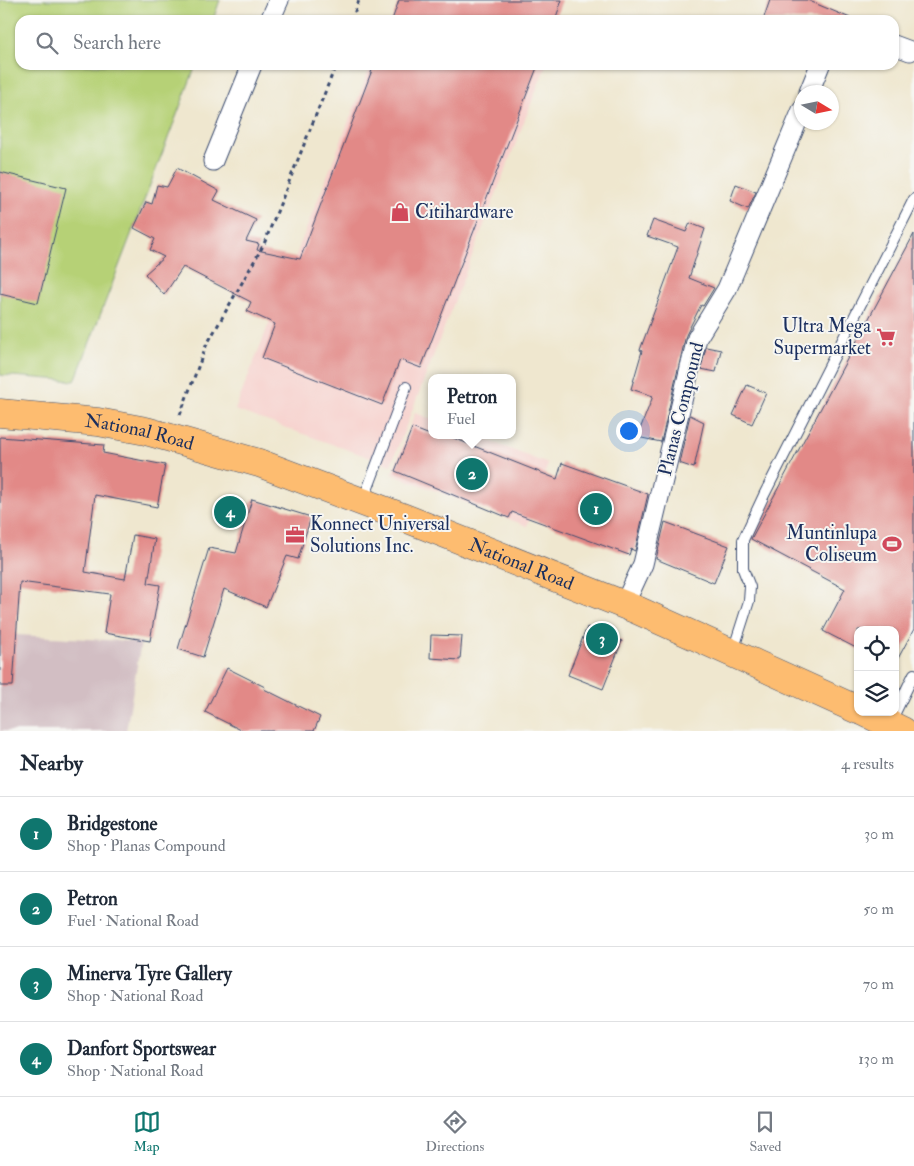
<!DOCTYPE html>
<html lang="en">
<head>
<meta charset="utf-8">
<style>
  :root { --surface:#fff; --page:#f2f2f3; --text:#1f2937; --muted:#747a83; --line:#e0e1e3; --accent:#0f766e }
  body { margin:0; font-family:"IM FELL Double Pica",serif; background:var(--page); color:var(--text) }
  .controls { position:absolute; right:15px; bottom:15px; display:grid; overflow:hidden; border-radius:10px; box-shadow:0 1px 4px #0004 }
  .controls button { width:45px; height:45px; display:grid; place-items:center; padding:0; border:0; border-bottom:1px solid var(--line); background:var(--surface); color:var(--text); font:25px sans-serif }
  .compass { position:absolute; left:794px; top:85px; width:45px; height:45px; border-radius:50%; background:var(--surface); box-shadow:0 1px 4px #0004; rotate:100deg }
  .you { position:absolute; left:628px; top:430px; width:18px; height:18px; margin:-12px; border:4px solid #fff; border-radius:50%; background:#1a73e8; box-shadow:0 0 0 8px #1a73e833 }
  .badge { display:grid; place-items:center; width:32px; height:32px; border-radius:50%; background:var(--accent); color:#fff; font-size:16px; font-weight:700 }
  .pin { position:absolute; translate:-50% -50%; border:2px solid #fff; box-shadow:0 1px 5px #0006 }
  .popup { position:absolute; left:428px; top:374px; width:88px; height:65px; box-sizing:border-box; display:grid; place-content:center; border-radius:10px; background:var(--surface); filter:drop-shadow(0 1px 4px #0005); font-size:16px; white-space:nowrap; color:var(--muted) }
  .popup b { font-size:19px; color:var(--text) }
  .popup::after { content:''; position:absolute; left:50%; top:100%; margin-left:-10px; border:10px solid transparent; border-top-color:var(--surface) }
  .list { margin:0; padding:0; list-style:none }
  h2 { display:flex; justify-content:space-between; align-items:center; height:65px; margin:0; padding:0 20px; font-size:21px }
  h2 small { font-size:16px; font-weight:400; color:var(--muted) }
  .list li { display:grid; grid-template-columns:32px 1fr auto; gap:15px; align-items:center; box-sizing:border-box; height:75px; padding:0 20px; border-top:1px solid var(--line) }
  .list b { display:block; font-size:19px; white-space:nowrap }
  .list p { margin:0; font-size:16px; white-space:nowrap; color:var(--muted) }
  .list em { font-size:16px; font-style:normal; color:var(--muted) }
  .icon { flex:none; width:28px; height:28px; fill:none; stroke:currentColor; stroke-width:2; stroke-linecap:round; stroke-linejoin:round }
  .map { position:relative; flex:none; width:914px; height:731px; overflow:hidden }
  .search { position:absolute; background:var(--surface); box-shadow:0 1px 4px #0004; left:15px; right:15px; top:15px; height:55px; display:flex; align-items:center; gap:12px; box-sizing:border-box; padding:0 18px; border-radius:15px; color:var(--muted); font-size:19px }
  .sheet { height:365px; background:var(--surface) }
  nav { display:flex; justify-content:space-around; align-items:center; box-sizing:border-box; height:70px; border-top:1px solid var(--line); background:var(--surface); font-size:14px; color:var(--muted) }
  nav a { display:grid; justify-items:center; gap:2px }
  nav .on { color:var(--accent) }
  .map>svg:first-child { display:block }
  .built { fill:#f7d0cc }
  .industrial { fill:#d2bec3 }
  .green { fill:#b6d176; stroke:#68806a }
  .building { fill:#e28987 }
  .lines { fill:none; stroke-linecap:round; stroke-linejoin:round }
  .lane-casing { stroke:#3b4b6f; stroke-width:12 }
  .street-casing { stroke:#3b4b6f; stroke-width:21 }
  .highway-casing { stroke:#3b4b6f; stroke-width:29 }
  .path { stroke:#3b4b6f; stroke-width:3; stroke-dasharray:4 4; stroke-linecap:butt }
  .lane { stroke:#fff; stroke-width:10 }
  .street { stroke:#fff; stroke-width:19 }
  .highway { stroke:#fdbc6f; stroke-width:28 }
  .labels { text-anchor:middle; dominant-baseline:central; stroke-width:4; stroke-linejoin:round; paint-order:stroke }
  .poi-label { font-size:19px; fill:#1b2f5e; stroke:#f6f6f2; text-anchor:start }
  .street-label { font-size:19px; fill:#1b2f5e; stroke:#f6f6f2 }
</style>
</head>
<body>
<div class="map">
<svg width="914" height="731" viewBox="0 0 914 731">
  <rect width="100%" height="100%" fill="#f6f6f2"/>
  <filter id="ink" filterUnits="userSpaceOnUse"><feTurbulence type="fractalNoise" baseFrequency=".02" numOctaves="2"/><feDisplacementMap in="SourceGraphic" scale="10" xChannelSelector="R" yChannelSelector="G"/><feConvolveMatrix kernelMatrix="1 2 1 2 8 2 1 2 1" color-interpolation-filters="sRGB"/></filter>
  <filter id="wash" filterUnits="userSpaceOnUse"><feTurbulence type="fractalNoise" baseFrequency=".0096" numOctaves="4" result="noise"/><feDisplacementMap in="SourceGraphic" scale="20" xChannelSelector="R" yChannelSelector="G"/><feGaussianBlur stdDeviation="1.12" result="paint"/><feColorMatrix in="noise" values="0 0 0 0 0 0 0 0 0 0 0 0 0 0 0 0 0 1.4 0 .05"/><feComposite in="paint" operator="in"/></filter>
  <g filter="url(#wash)">
    <rect width="100%" height="100%" fill="#efe7cf"/>
    <path class="built" d="M371,65H546L391,465L235,410Z
      M415,413L432,419V435H474L548,464L527,526L392,474Z"/>
    <path class="industrial" d="M0,634L141,642L126,731H0Z"/>
    <path class="green" d="M0,0H220L213,20H20V65H196L75,381L0,375Z"/>
    <g id="blocks">
      <path class="building" d="M399,0H562L555,20H392Z
        M770,0H807L855,20H763Z
        M374,65H538L421,368L400,360L382,405L262,358L275,324L247,311L251,302L183,267L164,295L145,274L164,257L150,250L155,239L134,228L146,202L152,204L157,185L167,187L177,168L219,191L214,200L256,220L246,241L259,244L257,250L300,259Z
        M0,172L66,188L38,303L0,294Z
        M736,184L756,192L748,209L730,201Z
        M653,220L686,232L690,223L705,229L689,278L714,288L703,306L701,305L686,335L661,442L637,437L653,396L631,389L642,351L640,350L678,247L647,236Z
        M914,234V629L895,664V630H858V649L823,631L845,589L751,539Z
        M706,347L721,350L716,372L701,369Z
        M747,385L766,393L752,424L733,415Z
        M690,415L704,422L694,468L679,463Z
        M412,428L430,435H446L557,479L562,463L648,494L635,551L631,549L629,555L512,512L509,518L395,471Z
        M0,437L104,445L103,453L165,465L157,507L95,495L85,572L125,579L133,535L155,539L148,583L160,585L150,641L104,633L110,594L20,582L13,686H0Z
        M252,499L311,517L298,559L287,556L266,607L224,589L203,657L178,649L209,548L236,553Z
        M665,522L729,546L714,583L656,559Z
        M587,627L622,641L603,689L568,675Z
        M431,635L462,636L460,660L430,658Z
        M227,668L265,687L264,689L320,717L314,731H243L205,712Z"/>
    </g>
  </g>
  <g filter="url(#ink)">
    <use href="#blocks" fill-opacity="0" stroke="#3b4b6f" stroke-width="1"/>
    <g class="lines">
      <g class="lane-casing">
        <path id="lane" d="M363,501L406,387
          M733,651L749,601L750,587L743,569V540L764,495L914,199
          M890,723L914,674"/>
      </g>
      <g class="street-casing">
        <path id="street" d="M270,20L279,0
          M894,45L910,51
          M809,92L820,65
          M213,161L252,65
          M624,605L643,564L697,338L727,289L802,110"/>
      </g>
      <g class="highway-casing">
        <g id="highway">
          <path id="s1" d="M0,413L98,422L146,431L259,463L405,518L637,610L858,710"/>
          <path d="M864,712L903,731"/>
        </g>
      </g>
      <path class="path" d="M352,20L359,0
        M180,415L206,346L264,244L336,65"/>
      <use href="#lane" class="lane"/>
      <use href="#street" class="street"/>
      <use href="#highway" class="highway"/>
    </g>
  </g>
  <defs>
    <g id="shop-bare" transform="scale(1.5)"><path d="M-5-2.5h2.3a2.7 3.5 0 0 1 5.4 0H5L5.5 6h-11ZM-1.5-2.5h3a1.5 2.3 0 0 0-3 0Z" fill="#d1495b" stroke="#f6f6f2" stroke-width="2.5" paint-order="stroke"/></g>
    <g id="supermarket-bare" transform="scale(1.5)"><path d="M-6-5.5h2.5l.6 2H6L4.5 2H-2.5L-4.4-4H-6ZM-1.5 3.2a1.3 1.3 0 1 0 .1 0ZM3 3.2a1.3 1.3 0 1 0 .1 0Z" fill="#d1495b" stroke="#f6f6f2" stroke-width="2.5" paint-order="stroke"/></g>
    <g id="office-bare" transform="scale(1.5)"><path d="M-6-3h4V-5.5h4V-3h4V5H-6ZM-1-4.5V-3h2v-1.5ZM-6 0V1H6V0Z" fill="#d1495b" stroke="#f6f6f2" stroke-width="2.5" paint-order="stroke"/></g>
    <g id="stadium-bare" transform="scale(1.5)"><path d="M0-5a6.5 5 0 1 0 0 10a6.5 5 0 1 0 0-10ZM-3.5-1.8h7v3.6h-7Z" fill="#d1495b" stroke="#f6f6f2" stroke-width="2.5" paint-order="stroke"/></g>
  </defs>
  <g fill-rule="evenodd">
    <use href="#shop-bare" x="400" y="212"/>
    <use href="#supermarket-bare" x="886" y="337"/>
    <use href="#office-bare" x="295" y="535"/>
    <use href="#stadium-bare" x="892" y="544"/>
  </g>
  <g class="labels">
    <g class="poi-label">
      <text x="415" y="212">Citihardware</text>
      <text x="871" y="326" text-anchor="end">Ultra Mega<tspan x="871" dy="22">Supermarket</tspan></text>
      <text x="310" y="524">Konnect Universal<tspan x="310" dy="22">Solutions Inc.</tspan></text>
      <text x="877" y="533" text-anchor="end">Muntinlupa<tspan x="877" dy="22">Coliseum</tspan></text>
    </g>
    <g class="street-label">
      <text transform="translate(681 409) rotate(-76)">Planas Compound</text>
      <text stroke="none"><textPath href="#s1" startOffset="141">National Road</textPath></text>
      <text stroke="none"><textPath href="#s1" startOffset="546">National Road</textPath></text>
    </g>
  </g>
</svg>
<div class="controls">
<button><svg class="icon" aria-label="locate" viewBox="0 0 24 24"><circle cx="12" cy="12" r="6"/><path d="M12 2v4M12 18v4M2 12h4M18 12h4"/></svg></button>
<button><svg class="icon" aria-label="layers" viewBox="0 0 24 24"><path d="M12 4l9 5-9 5-9-5zM3 14l9 5 9-5"/></svg></button>
</div>
<svg class="compass" viewBox="-18 -18 36 36"><path d="M0-13l5 13h-10z" fill="#e53935"/><path d="M0 13l5-13h-10z" fill="#747a83"/></svg>
<div class="you"></div>
<div class="pin badge" style="left:596px;top:509px">1</div>
<div class="pin badge" style="left:472px;top:474px">2</div>
<div class="popup"><b>Petron</b>Fuel</div>
<div class="pin badge" style="left:602px;top:639px">3</div>
<div class="pin badge" style="left:230px;top:512px">4</div>
<div class="search"><svg class="icon" aria-label="search" viewBox="0 0 24 24"><circle cx="10" cy="10" r="6"/><path d="M15 15l6 6"/></svg>Search here</div>
</div>
<section class="sheet">
<h2>Nearby<small>4 results</small></h2>
<ul class="list">
<li><span class="badge">1</span><div><b>Bridgestone</b><p>Shop · Planas Compound</p></div><em>30 m</em></li>
<li><span class="badge">2</span><div><b>Petron</b><p>Fuel · National Road</p></div><em>50 m</em></li>
<li><span class="badge">3</span><div><b>Minerva Tyre Gallery</b><p>Shop · National Road</p></div><em>70 m</em></li>
<li><span class="badge">4</span><div><b>Danfort Sportswear</b><p>Shop · National Road</p></div><em>130 m</em></li>
</ul>
</section>
<nav>
<a class="on"><svg class="icon" aria-label="map" viewBox="0 0 24 24"><path d="M3 6l6-2 6 2 6-2v14l-6 2-6-2-6 2zM9 4v14M15 6v14"/></svg>Map</a>
<a><svg class="icon" aria-label="directions" viewBox="0 0 24 24"><path d="M12 3l9 9-9 9-9-9zM9 14v-3h6M13 9l2 2-2 2"/></svg>Directions</a>
<a><svg class="icon" aria-label="saved" viewBox="0 0 24 24"><path d="M7 4h10v16l-5-4-5 4z"/></svg>Saved</a>
</nav>
</body>
</html>
